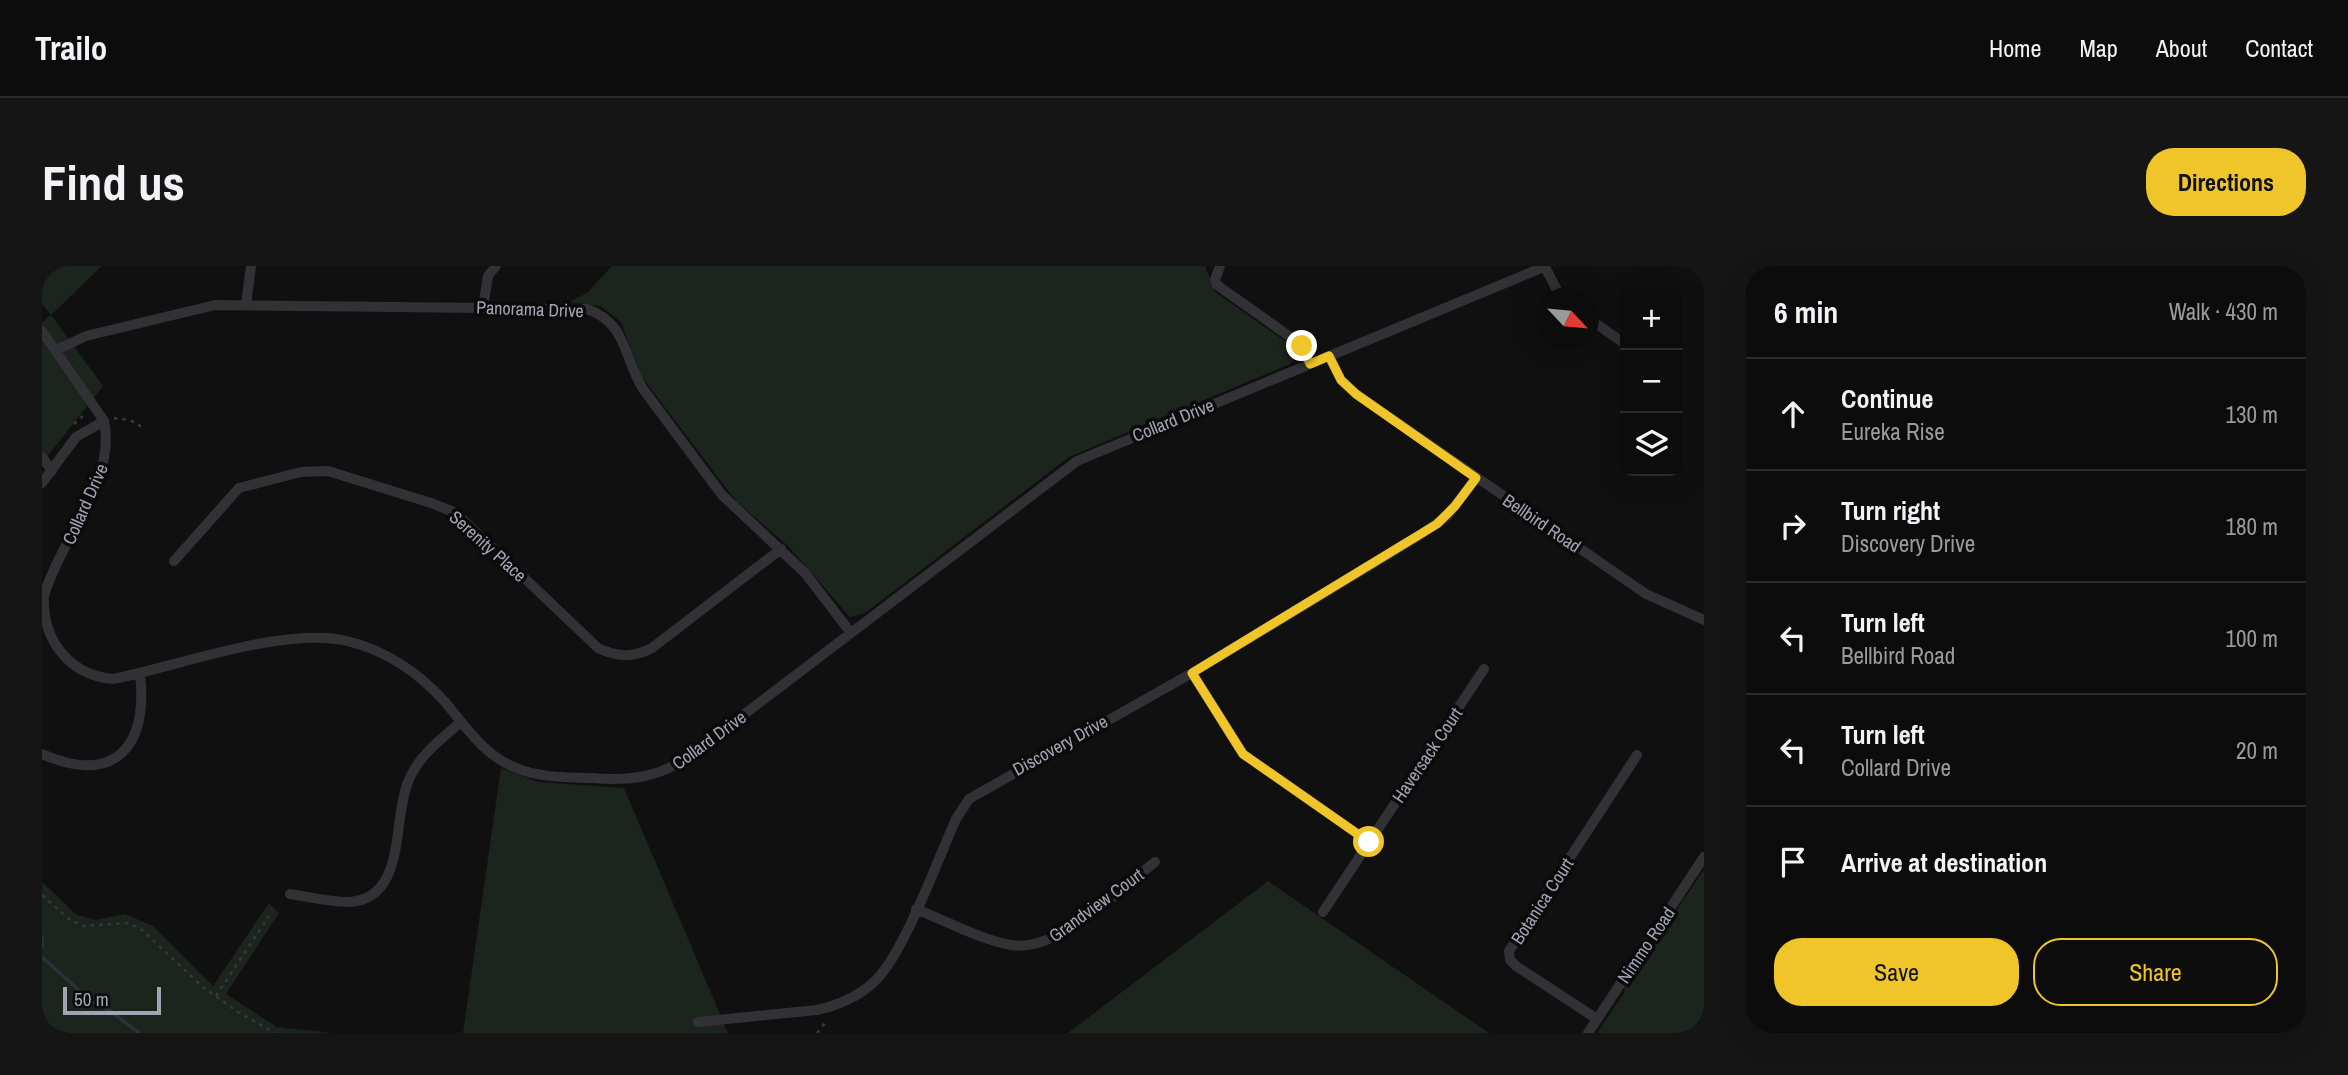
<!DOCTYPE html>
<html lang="en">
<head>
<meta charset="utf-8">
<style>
  :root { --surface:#0c0c0d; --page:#151516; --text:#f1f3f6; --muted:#9a9b9d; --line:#2c2c2e; --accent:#efc52a }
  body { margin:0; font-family:"Archivo Narrow",sans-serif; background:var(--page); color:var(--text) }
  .controls { position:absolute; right:21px; top:21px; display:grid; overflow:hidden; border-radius:14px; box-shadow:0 7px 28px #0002 }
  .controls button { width:63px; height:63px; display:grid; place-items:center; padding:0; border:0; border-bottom:2px solid var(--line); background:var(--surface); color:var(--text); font:35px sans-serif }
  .compass { position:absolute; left:1494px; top:21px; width:63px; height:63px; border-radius:50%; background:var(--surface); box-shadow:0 7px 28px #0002; rotate:116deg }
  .scale { position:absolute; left:21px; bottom:18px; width:98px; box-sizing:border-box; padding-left:7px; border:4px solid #a1a4b2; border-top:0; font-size:19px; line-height:24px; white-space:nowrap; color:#a1a4b2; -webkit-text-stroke:5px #0b0b0c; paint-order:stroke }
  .stop { position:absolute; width:21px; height:21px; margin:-16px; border:5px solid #efc52a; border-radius:50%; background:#fff }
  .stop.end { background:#efc52a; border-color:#fff; box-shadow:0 2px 7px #0008 }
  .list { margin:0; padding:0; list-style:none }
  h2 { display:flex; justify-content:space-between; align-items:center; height:91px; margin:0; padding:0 28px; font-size:30px }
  h2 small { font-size:23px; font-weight:400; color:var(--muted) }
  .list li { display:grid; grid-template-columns:46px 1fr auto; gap:21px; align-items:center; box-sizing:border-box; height:112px; padding:0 28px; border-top:2px solid var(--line) }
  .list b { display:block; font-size:26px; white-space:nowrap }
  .list p { margin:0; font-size:23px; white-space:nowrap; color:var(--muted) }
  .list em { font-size:23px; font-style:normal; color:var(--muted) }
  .actions { display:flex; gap:14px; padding:21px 28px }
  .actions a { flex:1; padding:16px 0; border:2px solid var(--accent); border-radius:28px; text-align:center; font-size:24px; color:var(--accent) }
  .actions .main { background:var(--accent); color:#111 }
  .icon { flex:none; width:38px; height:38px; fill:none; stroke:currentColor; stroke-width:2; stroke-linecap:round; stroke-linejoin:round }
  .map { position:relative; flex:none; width:1662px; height:767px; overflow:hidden; border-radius:28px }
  header { display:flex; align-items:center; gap:42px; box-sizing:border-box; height:98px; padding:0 35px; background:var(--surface); border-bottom:2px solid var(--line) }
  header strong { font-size:33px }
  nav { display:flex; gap:38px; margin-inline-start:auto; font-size:24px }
  .intro { display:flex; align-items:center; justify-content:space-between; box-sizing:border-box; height:168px; padding:0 42px }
  h1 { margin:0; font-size:49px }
  .button { padding:18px 32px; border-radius:28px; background:var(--accent); color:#111; font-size:24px; font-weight:700 }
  main { display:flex; gap:42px; padding:0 42px }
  aside { flex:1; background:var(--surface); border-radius:28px; box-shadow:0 7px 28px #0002 }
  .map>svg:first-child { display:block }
  .green { fill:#1c241e }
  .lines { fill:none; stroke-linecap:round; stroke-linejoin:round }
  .stream { stroke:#2a3139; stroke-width:3.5 }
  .path { stroke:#37383d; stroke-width:2.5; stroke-dasharray:3.5 5; stroke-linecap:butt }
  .street { stroke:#313136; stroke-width:10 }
  .route { stroke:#efc52a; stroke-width:9 }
  .labels { text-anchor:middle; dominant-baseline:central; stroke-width:7; stroke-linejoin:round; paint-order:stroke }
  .street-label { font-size:18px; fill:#a1a4b2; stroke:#0b0b0c }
</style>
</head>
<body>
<header>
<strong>Trailo</strong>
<nav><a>Home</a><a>Map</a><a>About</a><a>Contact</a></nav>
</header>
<div class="intro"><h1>Find us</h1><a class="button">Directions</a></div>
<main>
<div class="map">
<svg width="1662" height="767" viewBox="0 0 1662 767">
  <rect width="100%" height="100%" fill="#101011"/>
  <path class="green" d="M0,0H60L9,49L61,120L0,197V56L9,49L0,38Z
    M570,0H1163L1173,26L1250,80L1254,91L1248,98L1027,191L823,347L808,351L746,280L694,235L600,111L579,56L558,40L527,36L545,27Z
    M459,502L496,516L582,522L686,767H421Z
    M1662,604V767H1555L1582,727L1583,718Z
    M1226,615L1447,767H1026Z
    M0,616L35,649L54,654L83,648L111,660L171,720L227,637L237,647L184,728L235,761L290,767H0Z"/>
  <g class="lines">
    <path class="stream" d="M0,671V681
      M0,691L50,736L67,744L97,767"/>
    <path class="path" d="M72,152L88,154L102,162
      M32,158L43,148
      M0,629L28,654L42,660L86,657L99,663L162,722L196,746L233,767
      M174,730L227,650
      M775,767L783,757"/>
    <path class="street" d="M1178,0L1173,14L1175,19L1254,75L1268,98
      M1503,1L1519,32
      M204,39L209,0
      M441,41L446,10L454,0
      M1546,52L1583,78
      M0,65L62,155L34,171L0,217
      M14,84L44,70L173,39L545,43C585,57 581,90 601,123L680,229L763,307L809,367
      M1287,90L1299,114L1314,128L1604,328L1662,354
      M62,155C75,214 18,274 2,330C0,374 27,409 71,413C137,400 242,360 305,375C343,384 377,407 403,436C423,460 442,489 472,501C496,512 524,511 550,512C587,515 616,512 646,491L1035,195L1504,0
      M0,191L10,205
      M132,295L197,222L259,206L286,205L389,237L414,247L556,382C575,391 591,392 610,382L739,283
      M1150,407L1201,488L1327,576
      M0,488C74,520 106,480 98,408
      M248,628C267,631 288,636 307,636C365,633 350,554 366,516C376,490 398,474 419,456
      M874,643C904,655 937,673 969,679C1016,687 1077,624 1113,596
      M1281,646L1442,403
      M1555,753L1474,700L1468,694L1467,685L1595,489
      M656,756L775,744C797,739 816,731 832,716C861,690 896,593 914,553L927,533L1150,407L1378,269L1405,250L1434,212
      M1546,767L1662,591"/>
  </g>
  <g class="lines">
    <path class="route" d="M1260,80L1268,98L1287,90L1299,114L1314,128L1434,212L1413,240L1395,258L1150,407L1201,488L1327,576"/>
  </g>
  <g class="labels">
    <g class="street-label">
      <text transform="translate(488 43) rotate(2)">Panorama Drive</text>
      <text transform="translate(1131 154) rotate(-22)">Collard Drive</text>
      <text transform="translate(43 238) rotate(-66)">Collard Drive</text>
      <text transform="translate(1500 257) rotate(34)">Bellbird Road</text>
      <text transform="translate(446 280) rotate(42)">Serenity Place</text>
      <text transform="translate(667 474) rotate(-36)">Collard Drive</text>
      <text transform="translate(1018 479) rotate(-29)">Discovery Drive</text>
      <text transform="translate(1385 489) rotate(-56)">Haversack Court</text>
      <text transform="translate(1500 635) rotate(-57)">Botanica Court</text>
      <text transform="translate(1054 639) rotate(-36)">Grandview Court</text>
      <text transform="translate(1604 679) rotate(-56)">Nimmo Road</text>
    </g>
  </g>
</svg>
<div class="controls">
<button>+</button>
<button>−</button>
<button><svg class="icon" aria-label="layers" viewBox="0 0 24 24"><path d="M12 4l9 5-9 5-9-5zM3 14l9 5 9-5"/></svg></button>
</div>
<svg class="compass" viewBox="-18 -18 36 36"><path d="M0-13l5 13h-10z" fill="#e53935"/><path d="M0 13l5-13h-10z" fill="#9a9b9d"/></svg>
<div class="scale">50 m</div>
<div class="stop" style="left:1327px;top:576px"></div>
<div class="stop end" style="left:1260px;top:80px"></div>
</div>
<aside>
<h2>6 min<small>Walk · 430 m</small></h2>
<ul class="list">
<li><svg class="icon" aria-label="ahead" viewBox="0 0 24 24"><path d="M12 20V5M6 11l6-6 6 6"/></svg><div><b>Continue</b><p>Eureka Rise</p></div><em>130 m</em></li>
<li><svg class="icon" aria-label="right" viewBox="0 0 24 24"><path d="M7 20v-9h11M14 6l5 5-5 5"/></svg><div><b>Turn right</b><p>Discovery Drive</p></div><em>180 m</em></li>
<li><svg class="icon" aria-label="left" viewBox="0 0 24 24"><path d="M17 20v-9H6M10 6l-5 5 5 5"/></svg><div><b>Turn left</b><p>Bellbird Road</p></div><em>100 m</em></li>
<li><svg class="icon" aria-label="left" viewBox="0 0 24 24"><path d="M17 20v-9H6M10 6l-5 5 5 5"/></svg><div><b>Turn left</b><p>Collard Drive</p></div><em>20 m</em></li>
<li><svg class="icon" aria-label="arrive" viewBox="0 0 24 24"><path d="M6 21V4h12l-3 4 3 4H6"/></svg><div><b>Arrive at destination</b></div></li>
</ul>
<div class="actions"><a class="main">Save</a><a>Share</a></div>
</aside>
</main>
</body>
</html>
